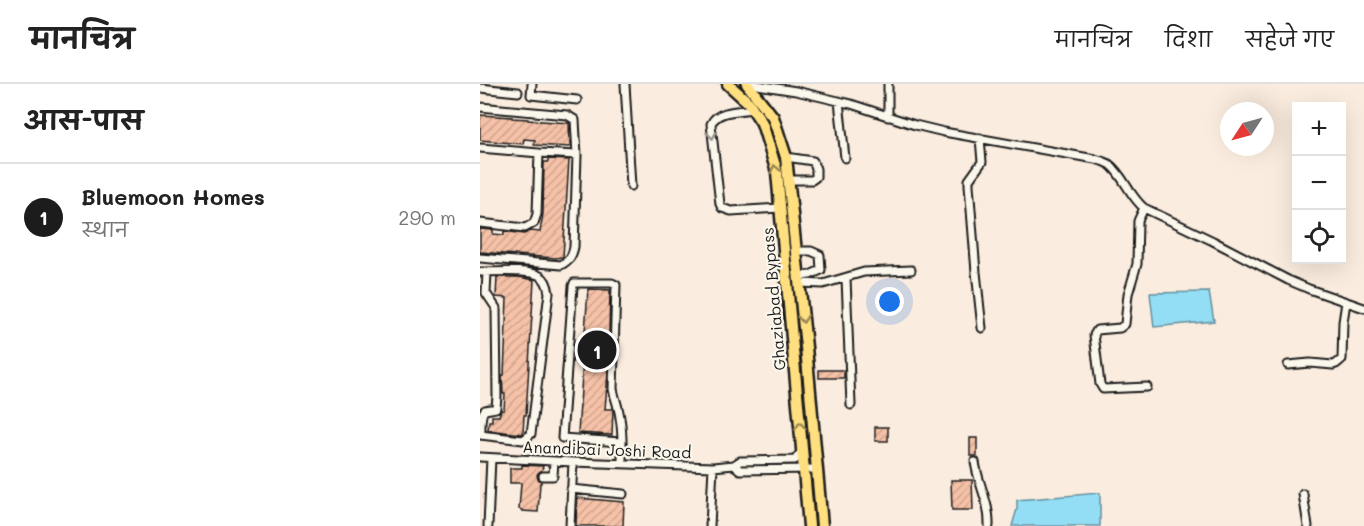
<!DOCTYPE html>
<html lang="hi">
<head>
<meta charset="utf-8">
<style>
  :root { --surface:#fff; --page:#f6f6f6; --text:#222; --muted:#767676; --line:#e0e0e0; --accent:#1c1c1c }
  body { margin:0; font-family:Mali,"Playpen Sans Deva",sans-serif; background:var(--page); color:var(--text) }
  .controls { position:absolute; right:18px; top:18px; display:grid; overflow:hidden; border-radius:0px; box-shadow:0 6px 24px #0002 }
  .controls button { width:54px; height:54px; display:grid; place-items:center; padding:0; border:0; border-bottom:2px solid var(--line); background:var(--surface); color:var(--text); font:30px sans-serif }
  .compass { position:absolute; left:740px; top:18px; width:54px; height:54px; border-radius:50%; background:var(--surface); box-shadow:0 6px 24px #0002; rotate:234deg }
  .you { position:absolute; left:410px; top:218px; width:21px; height:21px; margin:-15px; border:4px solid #fff; border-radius:50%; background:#1a73e8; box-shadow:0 0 0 9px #1a73e833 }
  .badge { display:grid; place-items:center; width:39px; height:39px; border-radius:50%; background:var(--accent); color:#fff; font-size:20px; font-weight:700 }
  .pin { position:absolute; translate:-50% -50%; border:3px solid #fff; box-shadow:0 2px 6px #0006 }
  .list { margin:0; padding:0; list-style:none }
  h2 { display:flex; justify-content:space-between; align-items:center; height:78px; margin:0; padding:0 24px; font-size:26px }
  h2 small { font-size:20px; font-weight:400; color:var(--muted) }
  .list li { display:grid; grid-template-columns:39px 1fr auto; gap:18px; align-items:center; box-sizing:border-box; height:108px; padding:0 24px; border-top:2px solid var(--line) }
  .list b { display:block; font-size:22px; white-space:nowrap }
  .list p { margin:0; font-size:20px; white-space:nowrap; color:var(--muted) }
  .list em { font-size:20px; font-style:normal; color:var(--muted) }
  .icon { flex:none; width:33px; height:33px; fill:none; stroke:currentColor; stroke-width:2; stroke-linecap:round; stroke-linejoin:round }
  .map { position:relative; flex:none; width:884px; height:442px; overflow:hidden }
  header { display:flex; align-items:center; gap:36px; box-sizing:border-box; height:84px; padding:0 30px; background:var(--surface); border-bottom:2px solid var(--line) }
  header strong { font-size:28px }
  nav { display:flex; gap:33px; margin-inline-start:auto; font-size:21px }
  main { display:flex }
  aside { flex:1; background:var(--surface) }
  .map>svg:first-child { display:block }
  .water { fill:#94def5; stroke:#64909e; stroke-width:1.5 }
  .building { fill:url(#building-hatch); stroke:#1c1c1c; stroke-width:1.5 }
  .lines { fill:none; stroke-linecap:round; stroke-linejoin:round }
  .minor-casing { stroke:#1c1c1c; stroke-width:11 }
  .highway-casing { stroke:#1c1c1c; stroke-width:15 }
  .minor { stroke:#fbf7ec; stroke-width:7 }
  .highway { stroke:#ffdf80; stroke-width:10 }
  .oneway { stroke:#97948e }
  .oneway2 { stroke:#998753 }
  .labels { text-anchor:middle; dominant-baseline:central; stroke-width:4.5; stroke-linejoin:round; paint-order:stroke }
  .street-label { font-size:16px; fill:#1c1c1c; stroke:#fbf7ec }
</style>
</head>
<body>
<header>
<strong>मानचित्र</strong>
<nav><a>मानचित्र</a><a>दिशा</a><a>सहेजे गए</a></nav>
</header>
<main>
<aside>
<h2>आस-पास<small></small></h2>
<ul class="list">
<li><span class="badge">1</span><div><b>Bluemoon Homes</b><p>स्थान</p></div><em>290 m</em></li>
</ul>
</aside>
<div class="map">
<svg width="884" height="442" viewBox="0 0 884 442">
  <defs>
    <pattern id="building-hatch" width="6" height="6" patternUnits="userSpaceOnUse" patternTransform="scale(1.5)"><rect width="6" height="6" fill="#f5c1a7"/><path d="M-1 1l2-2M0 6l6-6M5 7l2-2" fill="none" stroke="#d1a58f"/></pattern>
  </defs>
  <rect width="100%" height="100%" fill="#faecde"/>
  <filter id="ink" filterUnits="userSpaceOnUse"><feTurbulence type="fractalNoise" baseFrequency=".0167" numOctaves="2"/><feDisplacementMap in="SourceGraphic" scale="12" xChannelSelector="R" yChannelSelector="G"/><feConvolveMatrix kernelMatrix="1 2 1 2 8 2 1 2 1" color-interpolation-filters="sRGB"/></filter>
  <g filter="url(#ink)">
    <path class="water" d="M729,208L734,237L674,243L670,209Z
      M620,409V442H532L537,425V416Z"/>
    <path class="building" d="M0,31L32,33V34L48,35V36L89,39L90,63L54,61L55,56L44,55L43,60L0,56Z
      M68,75L89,76L83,173L75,174L0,168V145L13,146V150L24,151V147L44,150L50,147L60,148L63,130L64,78H68Z
      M17,193H39L54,196L46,331H44L43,349L42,350L8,346L9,337H12V332H19L21,326H24L25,310H23L22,291H24L27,214L16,213Z
      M108,205L130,206L128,289L125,325H133L132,351L98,349Z
      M339,286H364V294H339Z
      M395,343H408V357H395Z
      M490,354H497V372H490Z
      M42,381L63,382L62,386L58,389L57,391L58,395L61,397V399H60L58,428L42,427V426L39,425L41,399H30V384H42Z
      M471,396H492L493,426H472Z
      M97,414L144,418L143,442H96Z"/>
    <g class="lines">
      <g class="minor-casing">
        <path id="minor" d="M52,0L51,11L97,16
          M145,0L151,102
          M271,0L316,7L371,20L435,41L464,48L615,75C619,76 625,78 629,80C643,90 649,112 664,124L733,157L808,196L829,205L884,224
          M408,0V33
          M0,4L38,8
          M359,17L365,74
          M0,23L87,31L95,36L97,71L94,163C92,172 90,176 81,181L0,174
          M273,25C260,27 237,26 231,40L240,120L242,124L251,127L300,124
          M500,54L502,78L489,96V101L496,188L502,244
          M0,64L59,69L57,130L54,139L45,144L0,139
          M59,69L97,71
          M306,73L333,77L336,85V93L332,96H309
          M664,124L658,137L657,180L648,210L645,240L640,244L617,246L614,251L620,300L623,305L667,303
          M316,167H331L340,171L341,186L330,191L319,192
          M0,188C14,188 48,185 60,192C66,195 68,202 69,209L51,350L43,356L0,351
          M366,194L371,321
          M320,199L343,200L384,188L431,186
          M808,281L830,279L853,281L856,280L862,275L863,238L866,218
          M1,351C1,344 0,330 5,326C9,325 12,325 16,324L17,312L16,224L6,209L7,188
          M141,358L82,354L93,202L94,199H132L136,201L133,305C135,315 139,324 140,334C143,349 142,364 142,379
          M0,373L93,378L233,383L254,381L260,377L315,376L321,368
          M495,378C498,400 510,419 509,442
          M254,381L260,386L336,385
          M63,392H73L74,377
          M91,405L143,410
          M823,410L828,442
          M8,442L11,374
          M90,442L93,378
          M230,442L233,383"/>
      </g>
      <g class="highway-casing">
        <path id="highway" d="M248,0L269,19L282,39L297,88L329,442
          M267,0L293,33L306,73L326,263L342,442"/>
      </g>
      <use href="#minor" class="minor"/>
      <use href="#highway" class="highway"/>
    </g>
    <defs><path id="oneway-chevron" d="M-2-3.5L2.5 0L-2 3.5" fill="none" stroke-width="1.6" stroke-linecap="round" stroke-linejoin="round" transform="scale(1.5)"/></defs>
    <use class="oneway" href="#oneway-chevron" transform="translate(232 51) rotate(83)"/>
    <g class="oneway2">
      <use href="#oneway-chevron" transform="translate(295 85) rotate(-103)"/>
      <use href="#oneway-chevron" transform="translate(323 235) rotate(84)"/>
      <use href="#oneway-chevron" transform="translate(320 342) rotate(-96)"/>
    </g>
  </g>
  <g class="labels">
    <g class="street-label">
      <text transform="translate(293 215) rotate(-95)">Ghaziabad Bypass</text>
      <text transform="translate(127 365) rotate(2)">Anandibai Joshi Road</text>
    </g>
  </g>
</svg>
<div class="controls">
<button>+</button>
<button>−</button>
<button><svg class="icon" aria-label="locate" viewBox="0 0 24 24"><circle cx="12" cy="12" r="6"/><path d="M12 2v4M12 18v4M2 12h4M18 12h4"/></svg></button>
</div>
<svg class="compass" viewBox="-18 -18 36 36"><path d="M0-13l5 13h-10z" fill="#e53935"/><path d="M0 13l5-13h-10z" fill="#767676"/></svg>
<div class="you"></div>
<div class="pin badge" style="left:117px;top:266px">1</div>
</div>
</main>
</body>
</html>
